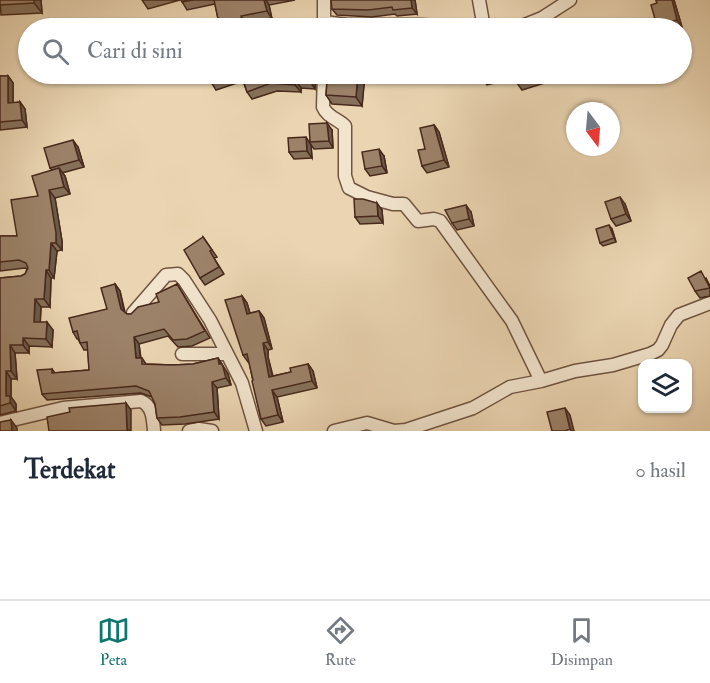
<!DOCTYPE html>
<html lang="id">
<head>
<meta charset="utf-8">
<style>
  :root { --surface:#fff; --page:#f2f2f3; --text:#1f2937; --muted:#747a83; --line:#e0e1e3; --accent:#0f766e }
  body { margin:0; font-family:"IM FELL Double Pica",serif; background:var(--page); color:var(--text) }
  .controls { position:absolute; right:18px; bottom:18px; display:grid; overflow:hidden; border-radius:12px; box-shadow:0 2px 4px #0004 }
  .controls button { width:54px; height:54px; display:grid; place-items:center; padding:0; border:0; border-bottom:2px solid var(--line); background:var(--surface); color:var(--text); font:30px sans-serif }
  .compass { position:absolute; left:566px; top:102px; width:54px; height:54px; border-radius:50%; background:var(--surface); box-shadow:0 2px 4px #0004; rotate:164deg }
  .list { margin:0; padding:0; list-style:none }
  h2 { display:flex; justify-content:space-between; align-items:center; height:78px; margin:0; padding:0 24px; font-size:26px }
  h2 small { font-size:20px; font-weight:400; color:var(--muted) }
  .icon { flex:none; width:33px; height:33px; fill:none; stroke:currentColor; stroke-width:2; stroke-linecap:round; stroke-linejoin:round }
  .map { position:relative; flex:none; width:710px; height:431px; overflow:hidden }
  .search { position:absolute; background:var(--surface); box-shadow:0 2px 4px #0004; left:18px; right:18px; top:18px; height:66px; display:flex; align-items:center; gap:15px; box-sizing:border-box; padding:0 21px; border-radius:33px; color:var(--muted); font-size:22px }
  .sheet { height:168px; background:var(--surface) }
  nav { display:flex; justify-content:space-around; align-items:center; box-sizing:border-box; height:84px; border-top:2px solid var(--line); background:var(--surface); font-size:16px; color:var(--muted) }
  nav a { display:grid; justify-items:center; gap:3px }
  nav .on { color:var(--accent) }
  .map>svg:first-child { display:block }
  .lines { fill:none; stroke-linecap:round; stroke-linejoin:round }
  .street-casing { stroke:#705441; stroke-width:15 }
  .street { stroke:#f1e3cc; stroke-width:12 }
  .wall { fill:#86705a; stroke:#48291c; stroke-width:1.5 }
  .shaded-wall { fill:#6d5b4a; stroke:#48291c; stroke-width:1.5 }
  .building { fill:#9c8269; stroke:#48291c; stroke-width:1.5 }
</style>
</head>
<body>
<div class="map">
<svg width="710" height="431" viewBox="0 0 710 431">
  <rect width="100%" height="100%" fill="#ead4b1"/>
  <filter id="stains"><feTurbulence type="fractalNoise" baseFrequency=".00333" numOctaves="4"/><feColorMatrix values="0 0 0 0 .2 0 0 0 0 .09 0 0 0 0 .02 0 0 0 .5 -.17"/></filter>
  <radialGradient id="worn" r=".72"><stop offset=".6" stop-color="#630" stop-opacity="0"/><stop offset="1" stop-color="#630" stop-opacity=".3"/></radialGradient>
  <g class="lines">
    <g class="street-casing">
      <path id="street" d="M324,0V28
        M479,0L484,28
        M325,22L347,25H420L475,28
        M517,28L542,18L570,0
        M324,74L323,107C327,117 338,119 345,126V176L349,188L367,197L393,204H404L418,221L434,219L440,221L512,321L541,381
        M133,313L166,275L178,274L184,280L210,320L242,383L256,431
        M182,354H227
        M0,423L63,408L141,401C153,406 153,420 154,431
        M189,431L199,429L212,431
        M334,431L367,423L394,431L406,430L473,408L510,387L541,381L575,371L613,365L650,354L658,350L662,345L671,325L679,315L710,303"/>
    </g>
    <use href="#street" class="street"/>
  </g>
  <path class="wall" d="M0,0H41L42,13L1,15Z
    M142,0H180L148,9Z
    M181,0H295L269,5L272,19L246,24L248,28H220L215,4L187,10Z
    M415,0L417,14L397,16L395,14L372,17L337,15L332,9Z
    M656,0H674L682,27L677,28H659L657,26V3Z
    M208,74H316L315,89L301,88V92L277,91L252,99L247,92L243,81L216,90L211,82Z
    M325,74H365L362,106L332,104L326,95L327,83L326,81Z
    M497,74L499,82L487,85L484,81Z
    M515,74H552L554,80L522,90L517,83Z
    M0,76H8L13,83V103L20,102L25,109L27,127L0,130Z
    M434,125L439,132L449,167L427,173L422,166L425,149Z
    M332,130L333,148L314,149L311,145L312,158L294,159L289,152Z
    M78,147L84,167L62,173L65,176L70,194L55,198L62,241V250L57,251L54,278H51L50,307H41L40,322L53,330L52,347L29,346V353H15L17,379H11V397L16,404V411L0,415V278L21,276L25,274L27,269L25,268L0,271V236H17L52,170L50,168Z
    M384,156L387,173L370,176L365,169Z
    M625,204L631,221L616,226L611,219Z
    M382,210L383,223L360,224L355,217Z
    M471,212L474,226L457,230L452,223Z
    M612,229L616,242L603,246L600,243Z
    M203,237L217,257L214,258L224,274L205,285L200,278Z
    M706,278L710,286V296L700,298L695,291Z
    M115,284L120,291L125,312L127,314H131L159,302L177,284L210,338L192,346L178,347L168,336L139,344L141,358H142L146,364L173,365L193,364L218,358L228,374L231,385L217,388L219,419L185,424L162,425L157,418L155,404L152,397L141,393L47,400L42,394L52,369L55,373L89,370L88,350H84L80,343L78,339H77L73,332L107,309Z
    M242,296L247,303L250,313L259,311L264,318L272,349L268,350V357L273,376L291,372L308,364L313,371L317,388L277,397L283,422L266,426L261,419L249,362H248L243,355Z"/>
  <path class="shaded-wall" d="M34,0H41L42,13L34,3Z
    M264,0H266L269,5L272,19L267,11Z
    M411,0H415L417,14L412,8Z
    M672,0H674L682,27L677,20Z
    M241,16L246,24L248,28H244Z
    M310,74H316L315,89L310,81Z
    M358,74H365L362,106L356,97Z
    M8,76L13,83V110L8,103Z
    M296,80L301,88V92L295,85Z
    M20,102L25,109L27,127L22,120Z
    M327,123L332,130L333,148L329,141Z
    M434,125L439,132L449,167L444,160Z
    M306,137L311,145L312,158L307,151Z
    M73,140L78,147L84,167L79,160Z
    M379,149L384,156L387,173L382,166Z
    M59,168L65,176L70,194L64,187Z
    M49,190L55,198L62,241V250L56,243Z
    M620,197L625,204L631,221L626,214Z
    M377,203L382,210L383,223L378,216Z
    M466,205L471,212L474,226L469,219Z
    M609,225L612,229L616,242L614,238Z
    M51,243L57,251L54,278L49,270Z
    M46,270L51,278L50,307L44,299Z
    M115,284L120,291L125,316L121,309Z
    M242,296L247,303L252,321L247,314Z
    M35,299L41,307L40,329L34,322Z
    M259,311L264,318L272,349L268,342Z
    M47,322L53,330L52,347L46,339Z
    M134,337L139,344L141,365L136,358Z
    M23,338L29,346V353L23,345Z
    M263,343L268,350V357L274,384L269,377L264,350Z
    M10,345L15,353L17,379L11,371Z
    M218,358L228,374L231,385L226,378L219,364Z
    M308,364L313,371L317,388L312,381Z
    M6,371L11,379V397L16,404V411L6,396Z
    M212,382L217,388L219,419L214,412Z
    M272,390L277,397L283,422L278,415Z
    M126,403L131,410V431H127V430Z
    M565,408L570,415L574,431H571L570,429Z
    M11,420L17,428V431H12Z"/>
  <path class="building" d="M0,0H34V3L0,5Z
    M181,0H193L182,2Z
    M214,0H264L267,11L241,16L244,28H220Z
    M331,0H411L412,8L393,10L392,7L368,10L332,9Z
    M656,0H672L677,20L657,26L651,5L657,3Z
    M208,74H237L211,82Z
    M241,74H310V81L296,80L295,85L271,83L247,92Z
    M325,74H358L356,97L326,95L327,81H326Z
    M483,74H495L496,79L484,81Z
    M515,74H549L517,83Z
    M0,76H8V103L20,102L22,120L0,122Z
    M327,123L329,141L310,142L309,124Z
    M434,125L444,160L422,166L418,150L425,149L420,128Z
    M306,137L307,151L289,152L288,138Z
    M73,140L79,160L50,168L44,148Z
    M379,149L382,166L365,169L362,152Z
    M59,168L64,187L49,190L56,233V243H51L49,270H46L44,299H35L34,322H47L46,339L23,338V345H10L11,371H6V396H10V403L0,406V278L21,276L25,274L28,268L26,263L19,260L0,262V236H17L11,200L38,196L32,176Z
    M620,197L626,214L611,219L605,202Z
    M354,199H363L377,203L378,216L355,217Z
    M466,205L469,219L452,223L445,210Z
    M609,225L614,238L600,243L596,229Z
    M203,237L212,250L210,251L219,267L200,278L184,250Z
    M701,271L710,288L695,291L688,278Z
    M115,284L121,309L127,314H131L138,307L159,302L156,294L177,284L205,331L187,339L173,340L164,329L134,337L136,358H142V364L173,365L193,364L218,358L219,364H222L223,367L226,378L212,382L214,412L180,417L157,418L155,404L149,391L136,386L42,394L37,370L52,369V373L89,370L87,342L80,343L77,331L73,332L69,318L107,309L101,288Z
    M242,296L247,314L259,311L268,342L263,343L264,350L269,377L291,372L290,368L308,364L312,381L272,390L278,415L261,419L252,381L253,380L247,354L243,355L225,300Z
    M126,403L127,430H129L130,431H49L47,417L70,412L69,408Z
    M565,408L570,429L565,431H552L547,412Z
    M11,420L12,431H0V422Z"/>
  <rect width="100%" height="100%" filter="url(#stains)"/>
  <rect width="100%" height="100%" fill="url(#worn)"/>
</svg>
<div class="controls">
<button><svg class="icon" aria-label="layers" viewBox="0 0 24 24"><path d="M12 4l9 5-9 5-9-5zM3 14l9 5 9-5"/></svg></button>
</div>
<svg class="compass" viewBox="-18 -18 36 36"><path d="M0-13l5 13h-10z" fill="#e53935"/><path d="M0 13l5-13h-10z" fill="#747a83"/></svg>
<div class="search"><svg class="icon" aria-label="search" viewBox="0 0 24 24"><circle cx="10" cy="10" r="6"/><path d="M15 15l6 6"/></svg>Cari di sini</div>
</div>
<section class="sheet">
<h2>Terdekat<small>0 hasil</small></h2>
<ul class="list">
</ul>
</section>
<nav>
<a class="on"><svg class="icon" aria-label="map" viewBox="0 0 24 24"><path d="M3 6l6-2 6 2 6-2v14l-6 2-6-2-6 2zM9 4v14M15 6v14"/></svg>Peta</a>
<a><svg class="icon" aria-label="directions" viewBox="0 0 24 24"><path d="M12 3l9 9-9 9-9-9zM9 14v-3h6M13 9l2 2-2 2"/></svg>Rute</a>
<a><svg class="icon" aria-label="saved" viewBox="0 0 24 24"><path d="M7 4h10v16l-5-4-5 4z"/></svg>Disimpan</a>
</nav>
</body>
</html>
